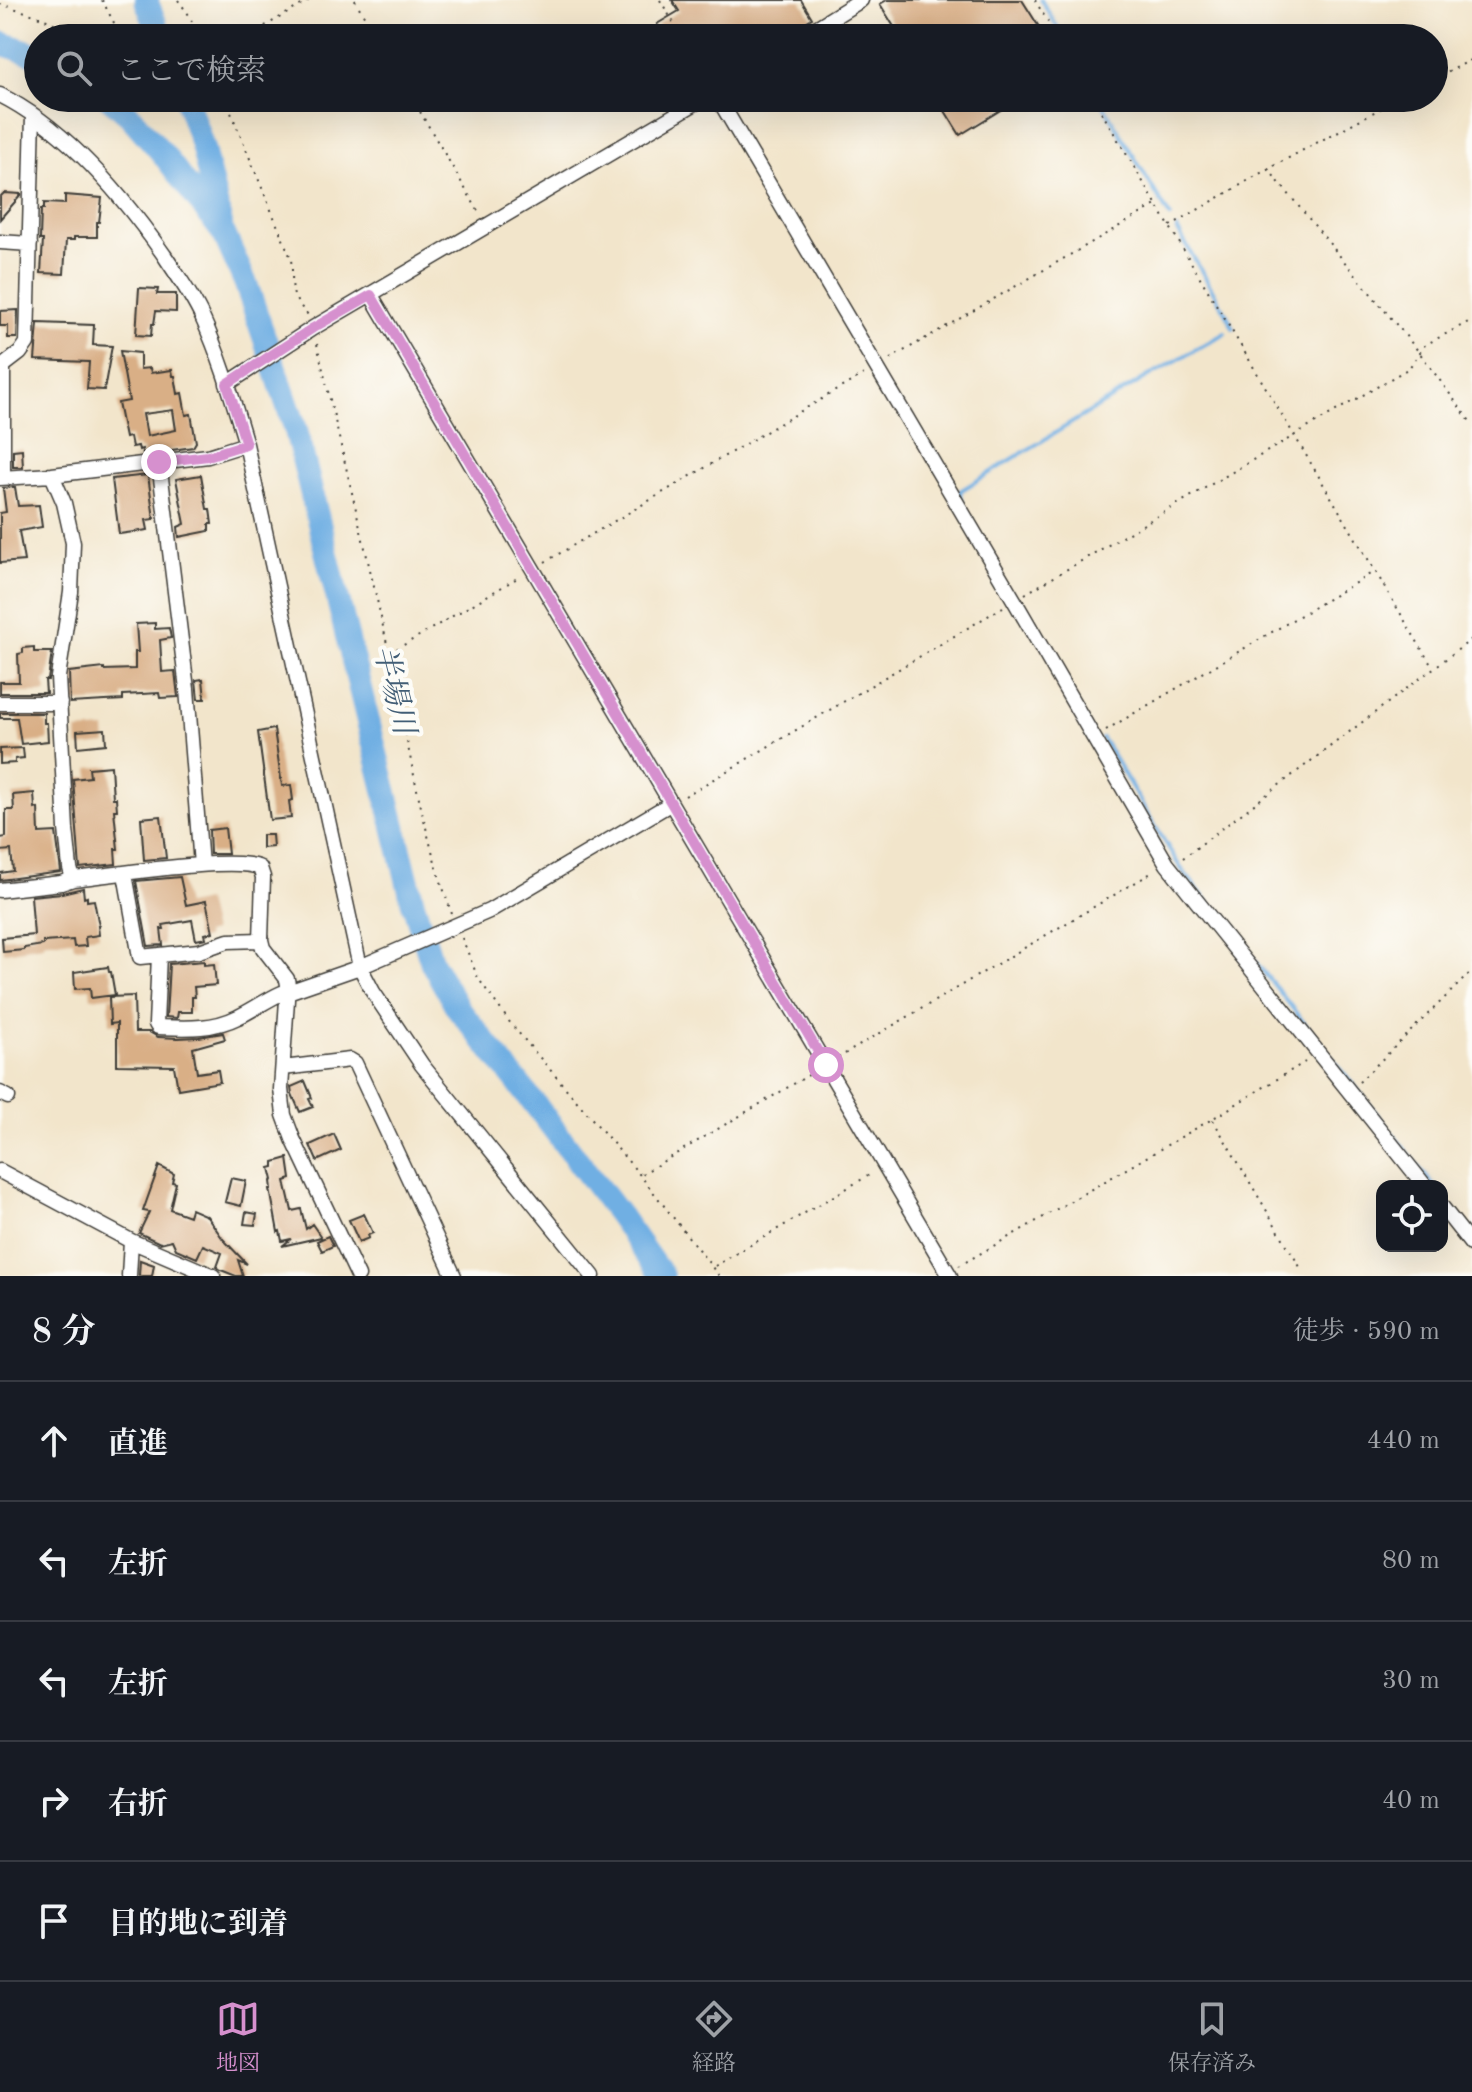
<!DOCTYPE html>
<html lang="ja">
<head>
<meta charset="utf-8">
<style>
  :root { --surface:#171b24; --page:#20242c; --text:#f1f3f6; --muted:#9ea1a6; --line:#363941; --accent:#d690ce }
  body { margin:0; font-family:"Old Standard TT","Noto Serif JP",serif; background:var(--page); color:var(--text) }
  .controls { position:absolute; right:24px; bottom:24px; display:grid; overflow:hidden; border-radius:16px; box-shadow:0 8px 32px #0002 }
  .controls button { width:72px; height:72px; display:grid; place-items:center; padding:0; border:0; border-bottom:2px solid var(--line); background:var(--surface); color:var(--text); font:40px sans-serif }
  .stop { position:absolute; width:24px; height:24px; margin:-18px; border:6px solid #d690ce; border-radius:50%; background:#fff }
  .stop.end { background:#d690ce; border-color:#fff; box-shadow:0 2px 8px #0008 }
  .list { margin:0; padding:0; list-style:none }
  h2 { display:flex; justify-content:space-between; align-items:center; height:104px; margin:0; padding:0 32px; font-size:34px }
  h2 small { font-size:26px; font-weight:400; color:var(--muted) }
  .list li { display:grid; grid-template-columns:52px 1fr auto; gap:24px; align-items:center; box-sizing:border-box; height:120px; padding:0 32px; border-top:2px solid var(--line) }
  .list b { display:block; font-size:30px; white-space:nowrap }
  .list em { font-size:26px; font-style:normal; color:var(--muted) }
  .icon { flex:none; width:44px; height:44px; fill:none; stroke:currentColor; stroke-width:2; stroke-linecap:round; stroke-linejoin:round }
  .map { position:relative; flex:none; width:1472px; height:1276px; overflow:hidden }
  .search { position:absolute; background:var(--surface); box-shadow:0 8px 32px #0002; left:24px; right:24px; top:24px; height:88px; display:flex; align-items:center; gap:20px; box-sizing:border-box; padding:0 28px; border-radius:44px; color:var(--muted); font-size:30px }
  .sheet { height:704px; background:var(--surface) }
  nav { display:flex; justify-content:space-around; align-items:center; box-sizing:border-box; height:112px; border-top:2px solid var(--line); background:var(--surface); font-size:22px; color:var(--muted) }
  nav a { display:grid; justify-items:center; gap:4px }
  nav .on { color:var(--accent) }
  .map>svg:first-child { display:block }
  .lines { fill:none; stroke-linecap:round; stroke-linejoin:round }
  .stream { stroke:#70afe3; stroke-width:4 }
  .river { stroke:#70afe3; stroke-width:24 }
  .building { fill:#d9af86; fill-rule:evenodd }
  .minor-casing { stroke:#3c3a36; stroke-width:17 }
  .path { stroke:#3c3a36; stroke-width:2; stroke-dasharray:2 6; stroke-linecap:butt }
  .minor { stroke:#fff; stroke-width:14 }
  .route { stroke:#d690ce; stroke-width:10 }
  .labels { text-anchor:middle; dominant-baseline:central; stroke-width:8; stroke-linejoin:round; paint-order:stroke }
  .water-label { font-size:30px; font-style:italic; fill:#425e76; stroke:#fdfcf7 }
</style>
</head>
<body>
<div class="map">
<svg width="1472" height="1276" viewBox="0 0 1472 1276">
  <rect width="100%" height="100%" fill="#fdfcf7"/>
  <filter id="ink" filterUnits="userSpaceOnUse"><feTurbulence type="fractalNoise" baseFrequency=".0125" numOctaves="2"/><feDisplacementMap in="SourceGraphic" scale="16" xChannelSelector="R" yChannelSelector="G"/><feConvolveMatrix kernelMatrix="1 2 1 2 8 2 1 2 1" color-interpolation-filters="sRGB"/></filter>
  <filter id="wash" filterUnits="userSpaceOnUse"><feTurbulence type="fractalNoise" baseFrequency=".006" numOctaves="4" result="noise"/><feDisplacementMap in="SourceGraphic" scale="32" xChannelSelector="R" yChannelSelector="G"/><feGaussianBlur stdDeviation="1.8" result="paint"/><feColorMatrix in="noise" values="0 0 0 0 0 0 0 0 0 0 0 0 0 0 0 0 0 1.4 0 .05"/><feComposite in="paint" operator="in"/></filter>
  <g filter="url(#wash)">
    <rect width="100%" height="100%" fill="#f2e5cb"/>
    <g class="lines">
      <path class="stream" d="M1041,0L1064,38
        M1099,98L1170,217
        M1177,229L1227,315L1233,328
        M962,500L960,491L1147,377L1225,333
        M1102,738L1180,867L1434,1186"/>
      <path class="river" d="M146,0L161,38
        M0,43L38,55
        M109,98L130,116L163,154L224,234L246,284L296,430L413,903L432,963L457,1007L531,1099L619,1215L662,1276
        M186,98L202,145L221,224"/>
    </g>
    <g id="blocks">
      <path class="building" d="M672,0H801L812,18L779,38H665L657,24L679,11Z
        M887,0H1022L1046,38H901L880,4Z
        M937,98H1020L960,135Z
        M4,193L21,194V195L0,219V197Z
        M65,195L102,198L99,222H97V237H74V240H66L64,274L41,273L43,240H40L41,209H44V203L65,204Z
        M139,288L158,289L157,294H176V312L156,311L154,324H152L151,336L136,335Z
        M18,310L17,338H8V326H0V311Z
        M38,323L94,325L93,345L112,346L104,390L87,389L89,362L35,360Z
        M120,351L140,353V369L150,368L151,373L172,370L173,376H175L178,394L182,393L186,415L191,414L196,442L193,447L143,454L142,449L139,450L138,446L132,447L130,437L125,438L118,403L129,401ZM173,410L176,430L147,436L143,414Z
        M22,449L23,467H13V450Z
        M148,475L154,519L146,520L148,530L119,534L112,479Z
        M201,475L207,509H210L212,524H209V531L179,537L178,527L185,524L176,479Z
        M15,487L18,506L39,505L42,527L19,531L24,561L0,563V513L6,512L3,488Z
        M155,623V629L169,628L171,638L160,640L162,672L175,671L178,697L160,698L159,693L123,695V700L70,703L69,672L104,668V670L135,669V652H138L136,624Z
        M34,647V652H52L48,680H45L46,693H0V682H19L18,654L23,653V648Z
        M203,679L205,699H198L196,680Z
        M0,713H44V723H47L48,741L21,744L17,718H0Z
        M105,729L106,744L78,747L77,731Z
        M274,729L282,786L291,785L293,800L289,801L291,818L270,820L258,732Z
        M23,748L24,758L15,759V763L0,764V749Z
        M111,766L113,798H116L117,810H114L118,849H115L116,864L80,868L73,779L90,777L89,768Z
        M34,793L35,809L38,808L39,833L56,832L61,872L0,880V873L13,871L11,850L0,851V838L6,837V810H14L13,795Z
        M161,816L166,858L144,860L141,818Z
        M225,828L228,854H210L209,830Z
        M262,835H272L273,847L262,848Z
        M180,877L186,905L206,901L213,932L205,934L206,938L196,940L192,920L163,925L164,929H161L163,945L148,946L136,881Z
        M83,888L84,898L87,897V901L94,900L99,926H98L99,935L85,937L86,946L74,947L73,940L43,942V945L24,948V950L3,952L2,938L34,935L31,896L62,893Z
        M204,961V965L214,964L216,985L194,987L195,997H192V1012H178L177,1018L166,1017L169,964Z
        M108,967L109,972H111L115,995L91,998L90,988L75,989L74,972Z
        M134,996L135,1032H149L158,1037L178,1038L199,1037L223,1033L225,1039L193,1048L197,1073L218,1070L220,1082L178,1089L174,1066L117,1065V1023L110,1024L109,997Z
        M305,1081L312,1098L309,1099L313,1107L300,1112L292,1094L291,1087Z
        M334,1134L341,1150L317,1161L310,1145Z
        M288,1158L291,1179L285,1181L292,1211L301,1209L306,1229L312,1224L321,1237L282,1246L291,1239L282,1241L280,1231L278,1232L270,1189H272L271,1181L273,1180L270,1168L274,1167V1162Z
        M159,1166L174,1174L172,1182L176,1183L170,1209L189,1216L191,1209L207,1216L223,1239L247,1264L238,1260L243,1276H236L221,1270L217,1267L222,1253L203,1245L197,1258L176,1249L172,1240L160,1243L139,1233L149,1212L143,1211Z
        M231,1178L246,1181L241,1206L225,1202Z
        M246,1212L257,1214L255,1225L244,1224Z
        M364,1214L373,1233L368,1235L369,1238L359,1242L349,1220Z
        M328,1236L333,1246L322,1251L317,1241Z
        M140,1260L154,1265L152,1276H139Z"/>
    </g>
  </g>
  <g filter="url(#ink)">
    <use href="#blocks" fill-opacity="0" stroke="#3c3a36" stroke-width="2"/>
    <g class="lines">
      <g class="minor-casing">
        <path id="minor" d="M800,38L861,0
          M0,95C66,128 122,195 164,255C177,275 192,295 202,317C221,358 233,401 246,444L360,967L373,992L422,1065L593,1276
          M718,98L1014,600L1167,864L1425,1186
          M0,242L30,244
          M371,295L950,1276
          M227,384L313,328L704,98
          M159,462L187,689L201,865
          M52,475L64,503L73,543L71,592L58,677L66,829L70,868L73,879C107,876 236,855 260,868L263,877L261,940L263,948L287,979L288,985L281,1089L284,1115L293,1139L358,1276
          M0,478L52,475L208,456L246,444
          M3,478V366L20,353L27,343L33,115
          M0,703H60
          M125,874L140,957L199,951L228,941L261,940
          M0,890L61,883L73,879
          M159,955L156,1024L158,1027C185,1028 212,1030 238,1017C253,1010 266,1000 282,993L288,992L360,967L489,911L670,804
          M283,1068L350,1060L355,1063L454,1276
          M0,1093L8,1097
          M0,1171L131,1241L213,1276
          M1442,1207L1472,1245
          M129,1276L131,1241"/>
      </g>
      <path class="path" d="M102,0L122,38
        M178,0L189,15L199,38
        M355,0L377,38
        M660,0L683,38
        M1035,0L1057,38
        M0,4C27,12 56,21 79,38
        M244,38L310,0
        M1434,80L1472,59
        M225,98L290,256C294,269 290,287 295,298C298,304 304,310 308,315
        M412,98L480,214
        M1093,98L1433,668
        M1268,169L1419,352L1472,424
        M1170,226L1268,169L1400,98
        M317,344C341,447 366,550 389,653C408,741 421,829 452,914
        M890,359L1156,205
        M545,562L864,374
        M1025,594L1409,368L1425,345L1472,320
        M390,653L519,577
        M1106,730L1372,573
        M685,796L1003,607
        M1183,858L1472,639
        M462,938L478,978L511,1024L640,1175L719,1276
        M838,1058L1153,872
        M1359,1082L1472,971
        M1213,1120L1300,1267
        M642,1174L812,1073
        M715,1266L871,1174
        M959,1266L1212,1119L1305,1062"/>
      <use href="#minor" class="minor"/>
    </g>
  </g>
  <g class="lines" filter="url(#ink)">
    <path class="route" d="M159,462L208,456L246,444L227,384L313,328L371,295L826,1065"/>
  </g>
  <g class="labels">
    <g class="water-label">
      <text transform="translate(393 690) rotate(76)">半場川</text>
    </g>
  </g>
</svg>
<div class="controls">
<button><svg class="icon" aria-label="locate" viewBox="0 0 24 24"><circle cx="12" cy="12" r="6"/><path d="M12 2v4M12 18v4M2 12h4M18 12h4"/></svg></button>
</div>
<div class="stop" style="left:826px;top:1065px"></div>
<div class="stop end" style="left:159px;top:462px"></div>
<div class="search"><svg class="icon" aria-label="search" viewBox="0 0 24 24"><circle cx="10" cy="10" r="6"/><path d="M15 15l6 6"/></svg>ここで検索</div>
</div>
<section class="sheet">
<h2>8 分<small>徒歩 · 590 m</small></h2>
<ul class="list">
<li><svg class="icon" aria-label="ahead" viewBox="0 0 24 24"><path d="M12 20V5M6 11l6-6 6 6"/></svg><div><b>直進</b></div><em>440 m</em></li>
<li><svg class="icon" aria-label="left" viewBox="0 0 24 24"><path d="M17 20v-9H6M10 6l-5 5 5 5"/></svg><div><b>左折</b></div><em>80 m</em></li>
<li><svg class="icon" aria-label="left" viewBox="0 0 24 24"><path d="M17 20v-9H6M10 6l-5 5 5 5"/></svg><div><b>左折</b></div><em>30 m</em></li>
<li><svg class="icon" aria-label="right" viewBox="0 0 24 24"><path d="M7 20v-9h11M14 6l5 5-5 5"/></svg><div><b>右折</b></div><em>40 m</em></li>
<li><svg class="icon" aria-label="arrive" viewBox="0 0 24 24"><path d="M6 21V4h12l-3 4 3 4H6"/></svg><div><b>目的地に到着</b></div></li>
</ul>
</section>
<nav>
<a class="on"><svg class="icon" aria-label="map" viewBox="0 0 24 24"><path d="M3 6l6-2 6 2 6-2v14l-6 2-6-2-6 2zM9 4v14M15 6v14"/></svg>地図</a>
<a><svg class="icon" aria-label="directions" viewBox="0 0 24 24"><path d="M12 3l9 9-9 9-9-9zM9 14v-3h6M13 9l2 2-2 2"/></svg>経路</a>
<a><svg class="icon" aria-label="saved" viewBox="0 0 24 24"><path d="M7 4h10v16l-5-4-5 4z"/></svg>保存済み</a>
</nav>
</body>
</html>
